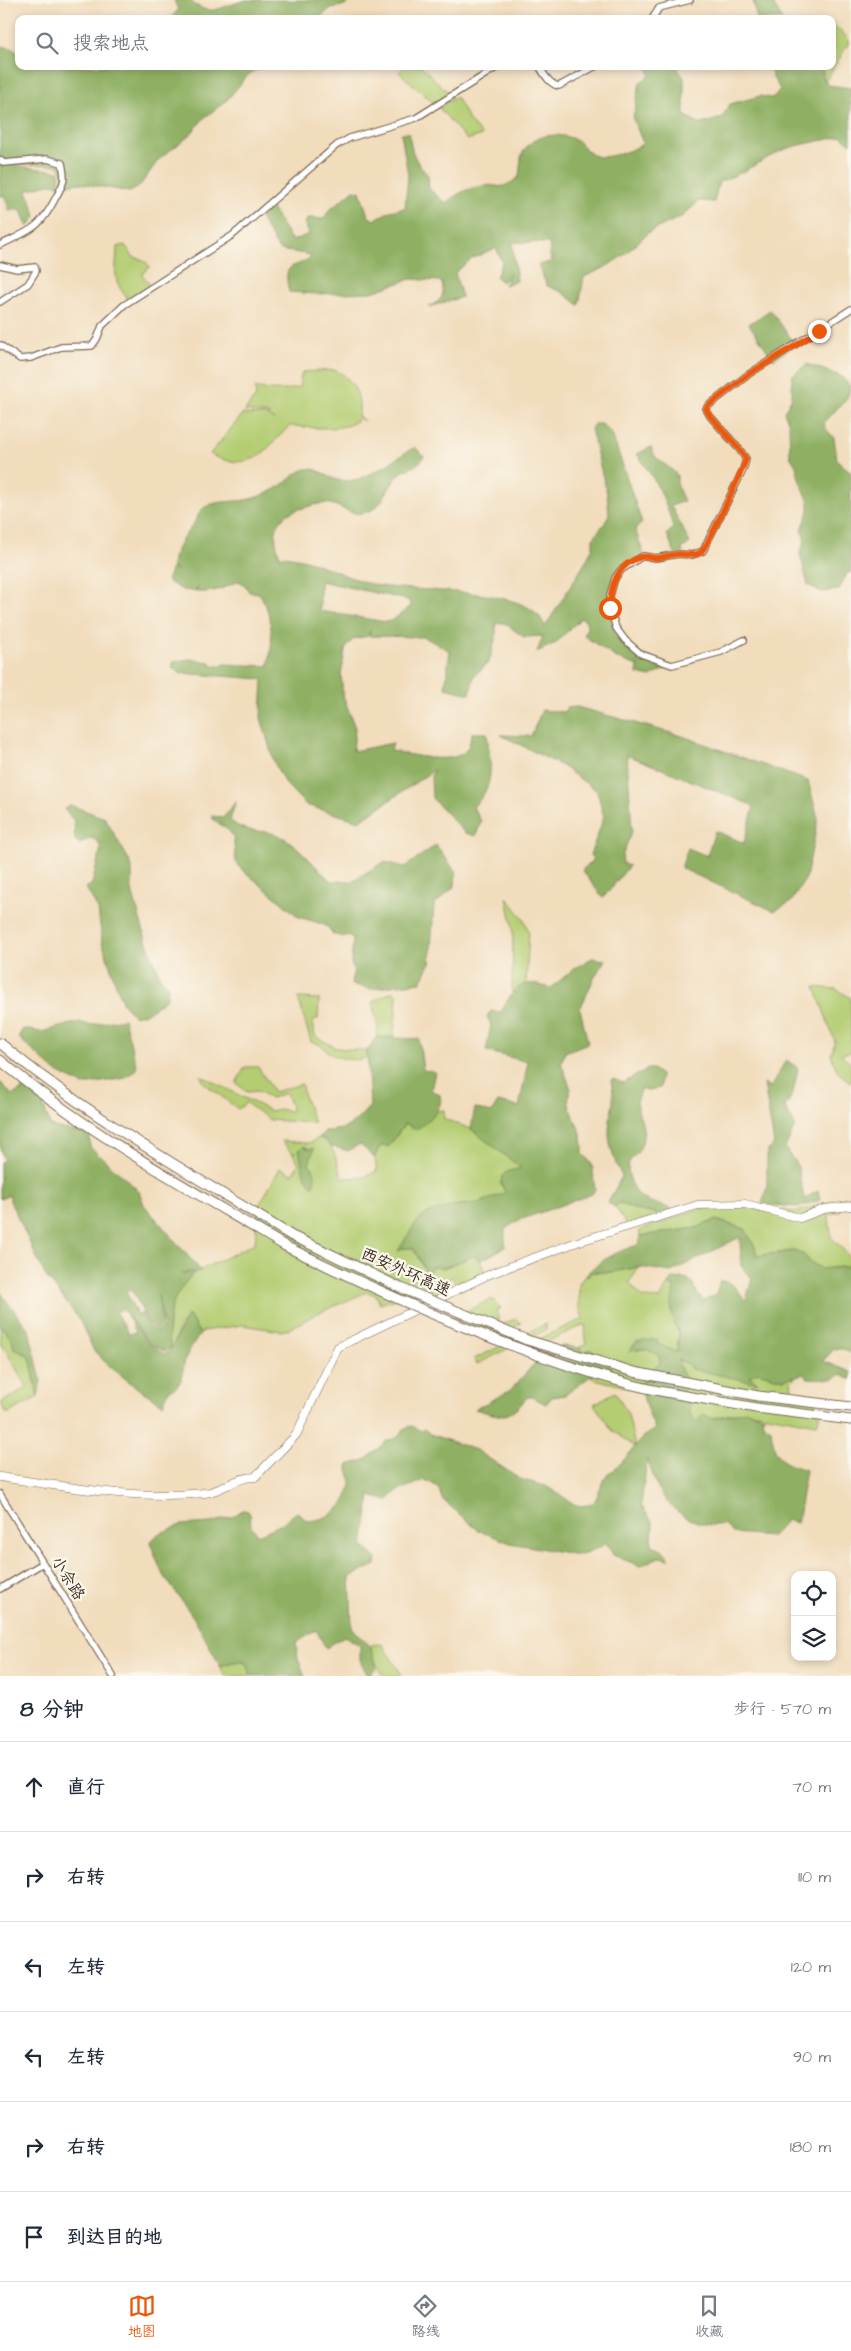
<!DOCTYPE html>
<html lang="zh">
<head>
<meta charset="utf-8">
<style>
  :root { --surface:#fff; --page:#f2f2f3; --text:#1f2937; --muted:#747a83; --line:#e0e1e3; --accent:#ea580c }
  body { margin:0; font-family:"Architects Daughter","LXGW WenKai TC",sans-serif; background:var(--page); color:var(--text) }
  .controls { position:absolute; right:15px; bottom:15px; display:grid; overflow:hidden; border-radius:10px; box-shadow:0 2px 8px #0003 }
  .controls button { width:45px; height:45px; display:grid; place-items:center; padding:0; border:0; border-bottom:1px solid var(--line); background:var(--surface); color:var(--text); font:25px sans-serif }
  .stop { position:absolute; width:15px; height:15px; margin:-11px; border:4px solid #ea580c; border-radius:50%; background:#fff }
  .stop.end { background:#ea580c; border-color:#fff; box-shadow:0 1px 5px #0008 }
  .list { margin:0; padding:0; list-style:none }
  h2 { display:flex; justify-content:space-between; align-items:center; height:65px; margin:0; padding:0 20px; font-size:21px }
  h2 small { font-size:16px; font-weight:400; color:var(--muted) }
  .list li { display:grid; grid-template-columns:32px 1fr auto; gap:15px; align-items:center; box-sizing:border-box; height:90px; padding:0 20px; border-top:1px solid var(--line) }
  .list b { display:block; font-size:19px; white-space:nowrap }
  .list em { font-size:16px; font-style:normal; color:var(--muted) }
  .icon { flex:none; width:28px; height:28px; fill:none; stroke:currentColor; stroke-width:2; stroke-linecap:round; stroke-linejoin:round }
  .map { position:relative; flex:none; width:851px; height:1676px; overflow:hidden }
  .search { position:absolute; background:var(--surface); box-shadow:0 2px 8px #0003; left:15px; right:15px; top:15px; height:55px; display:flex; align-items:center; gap:12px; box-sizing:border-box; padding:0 18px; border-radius:10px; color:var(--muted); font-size:19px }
  .sheet { height:605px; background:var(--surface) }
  nav { display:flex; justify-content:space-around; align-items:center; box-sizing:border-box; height:70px; border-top:1px solid var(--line); background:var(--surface); font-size:14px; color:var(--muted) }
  nav a { display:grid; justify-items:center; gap:2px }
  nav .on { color:var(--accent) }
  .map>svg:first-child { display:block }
  .green { fill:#b4cd72; stroke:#787c48 }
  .forest { fill:#8fb064; stroke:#656d41; fill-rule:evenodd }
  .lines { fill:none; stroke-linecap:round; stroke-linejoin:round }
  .minor-casing { stroke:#7b6855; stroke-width:8 }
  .major-casing { stroke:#7b6855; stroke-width:9 }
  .highway-casing { stroke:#7b6855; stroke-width:11 }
  .minor { stroke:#fff; stroke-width:5.5 }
  .major { stroke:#fff; stroke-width:8 }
  .highway { stroke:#fff; stroke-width:9 }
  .highway-bridge-casing { stroke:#7b6855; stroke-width:11; stroke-linecap:butt }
  .highway-bridge { stroke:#fff; stroke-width:9 }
  .route { stroke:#ea580c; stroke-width:6 }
  .labels { text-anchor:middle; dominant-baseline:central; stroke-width:4.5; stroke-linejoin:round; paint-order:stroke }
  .street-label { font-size:16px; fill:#3b2a1e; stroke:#fbf7ec }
</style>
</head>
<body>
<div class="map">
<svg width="851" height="1676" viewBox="0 0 851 1676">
  <rect width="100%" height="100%" fill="#fbf7ec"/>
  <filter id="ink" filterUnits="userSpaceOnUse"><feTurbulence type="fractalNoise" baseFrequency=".02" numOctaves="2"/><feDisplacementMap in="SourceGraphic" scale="10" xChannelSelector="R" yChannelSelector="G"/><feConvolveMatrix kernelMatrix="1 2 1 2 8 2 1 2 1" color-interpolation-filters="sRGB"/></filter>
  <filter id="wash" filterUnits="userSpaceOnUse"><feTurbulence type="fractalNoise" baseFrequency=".0096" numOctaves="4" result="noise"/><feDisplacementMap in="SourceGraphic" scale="20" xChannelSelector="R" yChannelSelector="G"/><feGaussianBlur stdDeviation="1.12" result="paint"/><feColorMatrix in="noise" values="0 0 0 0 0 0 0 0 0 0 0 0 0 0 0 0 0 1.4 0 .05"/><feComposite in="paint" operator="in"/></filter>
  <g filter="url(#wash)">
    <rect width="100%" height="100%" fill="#f1dcbb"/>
    <path class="green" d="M833,24L848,38V44L825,82L822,66H832Z
      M405,66H421L452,96L437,106L399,72Z
      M456,97L470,122L482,135L467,140L439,108Z
      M125,245L133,257L144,260L150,267L142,274L151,287L128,299C110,278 117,271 117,247Z
      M335,370C353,378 363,398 358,416L364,421L360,418C347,433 308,427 290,426C280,434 267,451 257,457C243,465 223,462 210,454L243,414L266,415L275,421L268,414L245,411L256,396L255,387C271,391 283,392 299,387L302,372Z
      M507,897L524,920L529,932L526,983L512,993L513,929Z
      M815,987L836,989L851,998V1052L841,1054L851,1064V1083L838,1072L834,1063L831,1055L835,1042Z
      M393,991L397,995L394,1037H376L378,1027L372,1002Z
      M298,998L319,999L318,1019L313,1021L315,1036L336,1048L367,1051V1057C359,1062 340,1059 331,1054C321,1047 325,1045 311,1042Z
      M245,1067H258L274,1092L302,1084L303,1093L314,1123L270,1120L246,1103L238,1109L204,1083L200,1075L270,1111L279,1109L291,1111V1107L286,1093L271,1098L258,1091L247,1092L236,1083Z
      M444,1110V1119L471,1129L522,1168L500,1182L505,1192L503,1194L479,1203L452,1206L399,1250L404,1248H413L427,1274L432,1267L443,1268L473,1256L481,1261L486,1278L459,1291L452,1277L442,1281L447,1299L429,1310L421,1292L380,1304L376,1295L367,1292L316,1314L289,1329L281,1331L242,1325L203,1331L200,1334L189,1316L180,1326L173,1348L171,1347L168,1337L171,1303L183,1284L194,1273L255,1243L258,1207L280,1168L293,1174L299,1163L293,1154L295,1152L292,1153L282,1141L308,1143L307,1144L319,1138C335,1142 337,1164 342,1178L364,1177L377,1171C375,1161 373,1155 380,1146H389L406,1123L412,1129C425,1124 432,1110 444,1110Z
      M846,1197L840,1211L829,1215L831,1237L851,1258V1266L822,1269L810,1262L803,1254L793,1251L757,1256L755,1247L745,1229L716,1220L696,1228L640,1236V1230L711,1205L797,1212Z
      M619,1203L639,1211L656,1213L660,1217L629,1228L615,1207Z
      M640,1267L629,1282L643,1298L660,1299L668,1284L675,1287C672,1305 669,1316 679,1333L677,1353L658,1344L636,1351L646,1348L659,1355L660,1363L648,1373L643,1382L626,1387L591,1378L595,1373L585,1353L579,1348L586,1343L585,1324L523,1353L516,1349L583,1319L579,1306V1284L583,1278L593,1272H612Z
      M492,1299L501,1308L496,1311L501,1325L515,1319L522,1323L488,1340L452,1318Z
      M546,1324V1330L477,1364L474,1359Z
      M0,1325L12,1339L14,1349L28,1355L31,1361L38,1397L7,1414L1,1403L27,1387L0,1341Z
      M678,1360L757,1382L749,1376L757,1372L783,1379L797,1375L791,1381L793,1398L815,1401L820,1414L817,1424L746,1411L697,1421L690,1415L688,1402L681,1397Z
      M615,1392L628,1414L635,1447L612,1430L594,1404Z
      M378,1644L383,1645C388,1657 397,1664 402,1676H384C375,1667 375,1657 370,1645Z
      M233,1662H246L251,1676H225L220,1666Z"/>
    <path class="forest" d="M174,0H190L195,5L206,10H215L246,0H348L346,5L331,8L318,19H169L178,10Z
      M753,0H771L782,19H757Z
      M0,46L11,48L19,53V66H262L248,75L226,101L204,118L189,136L159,159L139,187L130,192L80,183L63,185L62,170L56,165L7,164L0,158Z
      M648,66H676L684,78V115L701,124L722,118L730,104L760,96L771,98L776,96L780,89L772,76L770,66H822V77L828,85L851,88V144L841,136C824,141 796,144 781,151C760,161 742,174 719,182L714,202L699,201L683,216L649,232L624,255L604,268L584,277L579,305L562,292L547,286L538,265L551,262L549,243L516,242L512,244L517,281L504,285L510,273L502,282L496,277L502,262L496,248L471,259L455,273L462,297L429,307C441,300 445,298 442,283L439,281L410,279L372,292L317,294L289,292C281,257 297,272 312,255L279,250L258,214L270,205L292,241L309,234L305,223L308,218L324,219L329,210L354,190L360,191L368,216L374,220L390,211L405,208L408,175L401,133H409C411,151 415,162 428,175L429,189L446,203C456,194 468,188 482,186C502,183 498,193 519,177C520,171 520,164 521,158C527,134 559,130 577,141C583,145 588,153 595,156C605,160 636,150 643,143L633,119L640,82L650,76Z
      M0,164L59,171L60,185L49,184L27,190L36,216L28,227L20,209L10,211L4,195L0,197Z
      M770,310L796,345L773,359L749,324Z
      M807,364L841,376L851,387L847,398L824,423L826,429L834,438L837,460L851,472V572L847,573L839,590L821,592L808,585L800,554L805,540L802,530L809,511V501L800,482L796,466L790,456L789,424L784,412L792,397V376Z
      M594,424H602L612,434L642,523L635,529L644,555L614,580C613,591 610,603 611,615C611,644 642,656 665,664V669L650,677L637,674L638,666L618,659L584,636L587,627L586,621L581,618L556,643L537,652L543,636L524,637L504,623H496V636L489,662L474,676L470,694L445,688L450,651L424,637L369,636L370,630L368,636L354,639L348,645L345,650L341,675L343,695L355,728L353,751L393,743L391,751C409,754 455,767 467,749C470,745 470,738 472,733H487C490,763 497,784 473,807L481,821L476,836L465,833L432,798L431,776L434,770L359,821L306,805L284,782L274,762L261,718L263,679L179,673L172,668L173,662L189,659L210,662L214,667L224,664L268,666C274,643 273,613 259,593L249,592L246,586L239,581C222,588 216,593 196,592L198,586L195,591L182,590L167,581L172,568L178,571L172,567L173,558L182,540L197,519C202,497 232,504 250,499C261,496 272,492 282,485C290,480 296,471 307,469C325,467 329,487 358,479C380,472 395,458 415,447L424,456C416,470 407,466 398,476C388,486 383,506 370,511C351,518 345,507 330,504C323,502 314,505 307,507C279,513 269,528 280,556C313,557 340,576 371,584C409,594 515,585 540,617C542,620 544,624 545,627L585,563L593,547V538L605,523L609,514L607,494L591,429ZM320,581L408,600L411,606L393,620L386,622L320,611Z
      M651,447C654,461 668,464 677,475V486L684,501L671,506L690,543L682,549L683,553L675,554L667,534L673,528C667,500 654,478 637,454Z
      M577,707L682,736L808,781L818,819L806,878L791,902L774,911L681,868L688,848L707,856L715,831L744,843L754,806L627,755L632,831L622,856L623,864L629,866L603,898L582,870L594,860L590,855L604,817L597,791L562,766L501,735L531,736L542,710L564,712L566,708Z
      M236,801L230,820C248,837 263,826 284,838C300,847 317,869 331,881H352L384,862L405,867L436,845L456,872L455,886L434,905L430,964L421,982L370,989L351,984L354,969L351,963L353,940L349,935L344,937L332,934L329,928L322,924L299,917L238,866C233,856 236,845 232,835C227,826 216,825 211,816L224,817Z
      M70,805L105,818L129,860L132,868V891L147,943L161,979L168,985L167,998L147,1013L134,1016L122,1002L102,942L98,909L86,888L92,884L101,848L97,840L90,838L80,844L75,840L74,821L64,809Z
      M592,958L605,960L594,978L580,1009L588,1043L565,1052L561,1063L571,1089C563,1106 578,1121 582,1138C583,1143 583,1149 583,1154L592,1164L595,1190L592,1194L517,1221L505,1229V1247L482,1260L473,1256L443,1268L432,1267L427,1274L413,1248H404L398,1251L415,1224L426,1214L452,1206L479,1203L503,1194L505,1192C496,1173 505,1172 521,1168L471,1129L475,1108L491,1113L498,1102L519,1107L528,1062L486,1051L491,1025L487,1016L491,1011L501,1012C507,1001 514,986 527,984C533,982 544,987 551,988L575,968Z
      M124,1019L137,1068L126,1078L83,1085L55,1071L18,1037L23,1029L41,1032L79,1022L89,1025Z
      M376,1037L419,1039L423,1070L435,1072L431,1090L440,1095C444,1110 427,1121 416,1130L405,1123L389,1146H380L374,1158L360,1144L348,1151L331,1146L325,1139L319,1138L325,1131C350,1130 353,1124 370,1106L367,1051Z
      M786,1060L798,1068L793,1093L785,1107L795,1126L785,1148L798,1167L804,1199L818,1191L820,1200L798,1207L762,1204L767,1187V1150L771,1149L774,1144L764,1084L770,1088Z
      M648,1069H653L661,1075L660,1088L648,1090L640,1089C639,1094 637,1099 637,1104C638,1116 645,1125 643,1138C641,1154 632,1155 629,1163C627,1170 629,1175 631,1182C636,1204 658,1201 676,1212L660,1217L656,1213L639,1211L619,1203L615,1207L608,1203L622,1176C615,1163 609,1147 609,1132C609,1112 617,1102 611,1082L613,1079L623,1083Z
      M0,1082L12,1095L31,1085L39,1090L50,1126L90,1135V1147L139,1191L144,1205L201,1271L182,1273H194C173,1294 163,1318 171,1347L165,1351L151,1345L123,1309L115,1312L129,1334L136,1332L127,1315L150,1346L165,1354C177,1346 178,1328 189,1315L200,1334C194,1342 189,1350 185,1360C181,1372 185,1386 169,1390L163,1404L140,1390L108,1365L94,1351L79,1319L45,1275L10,1201V1195L0,1199V1162L4,1160L0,1148ZM132,1290L149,1324L157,1330L162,1325L158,1295L164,1325L158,1332L149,1327L142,1313L137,1315L126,1292Z
      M304,1146L309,1149L314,1148L309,1164C317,1171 315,1177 313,1187L304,1174L299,1150Z
      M716,1220L745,1229L755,1247L757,1256L793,1251L803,1254L810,1262L822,1269L851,1266V1354L844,1349H834L823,1361L851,1372V1380L842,1374L833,1379L807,1378L805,1374L783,1379L757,1372L749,1376L758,1383L691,1369L688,1364L678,1360L686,1385L681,1398L688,1402L690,1415L697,1421L704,1414L712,1419L746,1411L766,1417L762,1416L763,1424L771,1429C775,1459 778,1461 806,1470L797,1523L787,1520L772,1536L733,1533L724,1524C699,1529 673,1513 660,1492C654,1482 651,1469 647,1459L641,1505L653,1523L652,1545L662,1549L670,1559L659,1557L640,1566L613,1555L609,1546L605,1543L601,1547L579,1555L510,1543L478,1530L442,1499L438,1487L425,1480L397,1491L387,1501L370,1496L363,1546L377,1559L376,1565L350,1577L352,1627C365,1643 374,1646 376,1668L368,1676L360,1660V1645L344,1636L326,1648L316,1630L296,1643L298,1659L305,1676H251L245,1662H233L220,1666L196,1621L161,1571L150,1542L158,1534L181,1525L210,1523L232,1517L243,1510L248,1511L250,1514L251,1526L258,1535L280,1525L297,1512L307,1521C330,1520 347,1507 351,1484C352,1477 347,1471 348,1465L365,1460L379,1449L385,1442L398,1437L405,1428L412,1426L421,1431L424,1429L430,1434L476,1450L520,1479L546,1486L577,1506L589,1505L595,1502L604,1478L623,1461L642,1438L655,1429C650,1415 636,1391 646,1376C649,1371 656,1369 660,1363L659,1356C650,1350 637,1345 628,1353L636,1342L657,1339L658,1344L677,1352L679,1333C668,1315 672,1306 674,1287L668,1284L671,1280C696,1273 690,1286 703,1300L716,1295L720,1280L732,1284L746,1301L752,1278L741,1266L740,1237L671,1272L640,1267L612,1272H593L583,1278C596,1262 619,1250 638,1245L640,1236L696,1228Z
      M0,1292L29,1330L41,1380L38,1397L31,1361L28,1355L14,1348L12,1339L0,1325Z
      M563,1346L579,1348L585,1353L590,1349L612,1366L595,1373L565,1395L552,1397L546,1404L532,1397H527C508,1421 503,1417 475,1409L511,1390L543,1354Z"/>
  </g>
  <g filter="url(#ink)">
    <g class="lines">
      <g class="minor-casing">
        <path id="minor" d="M652,19L659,8L690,0
          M539,66C544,74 550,85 559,86L596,66
          M0,160L4,163L47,159L62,163C66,182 64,182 55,199C40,229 29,231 0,245
          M0,265L17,269L35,267L36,271L28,284L0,302
          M0,345L20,359L31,358L61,347L92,346L97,339L102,326L124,305L233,235L337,145L350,138L416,118L499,66
          M744,640L721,652L672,665L641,654L625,640L616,628L610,608V595L615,578L621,570L643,556L656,558L678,554L692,555L703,551L743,470L746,459L740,450L710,416L706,409L708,406L749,374L851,309
          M0,1494L113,1676
          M0,1589L43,1563"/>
      </g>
      <g class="major-casing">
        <path id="major" d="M0,1477C68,1487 136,1500 205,1493C223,1491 235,1477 255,1477L296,1435L338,1347L490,1274L577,1242L698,1205L745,1204L800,1218L824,1209L851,1206"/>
      </g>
      <g class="highway-casing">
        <path id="highway" d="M0,1043C90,1118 193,1175 292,1236L314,1246
          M0,1060C87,1133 190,1189 287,1247L308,1257
          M758,1396L851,1407
          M756,1408L851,1420"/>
      </g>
      <use href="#minor" class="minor"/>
      <use href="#major" class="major"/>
      <use href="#highway" class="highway"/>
      <g class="highway-bridge-casing">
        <path id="highway-bridge" d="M314,1246L401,1288L527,1340L634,1372L758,1396
          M308,1257C412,1307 517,1353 629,1384C671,1395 714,1400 756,1408"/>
      </g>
      <use href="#highway-bridge" class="highway-bridge"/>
    </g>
  </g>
  <g class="lines" filter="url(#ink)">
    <path class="route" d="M610,608C610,586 617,564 641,557C646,555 651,558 656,558C664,558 671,554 679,554C687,554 694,557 701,552C707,548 743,469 746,459L740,450L710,416L706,409L708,406L749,374L819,331"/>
  </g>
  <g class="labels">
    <g class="street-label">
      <text transform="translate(406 1272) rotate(24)">西安外环高速</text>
      <text transform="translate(68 1578) rotate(58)">小佘路</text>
    </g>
  </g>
</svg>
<div class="controls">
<button><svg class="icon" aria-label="locate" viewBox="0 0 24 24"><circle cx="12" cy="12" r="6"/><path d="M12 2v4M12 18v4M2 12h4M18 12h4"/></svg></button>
<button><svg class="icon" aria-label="layers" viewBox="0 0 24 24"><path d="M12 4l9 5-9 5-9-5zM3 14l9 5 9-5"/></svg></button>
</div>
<div class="stop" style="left:610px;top:608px"></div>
<div class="stop end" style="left:819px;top:331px"></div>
<div class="search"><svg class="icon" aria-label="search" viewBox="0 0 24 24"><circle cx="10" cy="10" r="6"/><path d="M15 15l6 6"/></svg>搜索地点</div>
</div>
<section class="sheet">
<h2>8 分钟<small>步行 · 570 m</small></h2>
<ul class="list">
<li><svg class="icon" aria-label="ahead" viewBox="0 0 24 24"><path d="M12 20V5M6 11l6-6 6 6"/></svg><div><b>直行</b></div><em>70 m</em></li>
<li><svg class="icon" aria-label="right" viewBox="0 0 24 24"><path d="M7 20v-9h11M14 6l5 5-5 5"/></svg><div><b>右转</b></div><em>110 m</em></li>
<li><svg class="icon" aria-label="left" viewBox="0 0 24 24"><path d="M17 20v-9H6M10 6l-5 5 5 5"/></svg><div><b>左转</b></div><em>120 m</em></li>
<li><svg class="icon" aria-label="left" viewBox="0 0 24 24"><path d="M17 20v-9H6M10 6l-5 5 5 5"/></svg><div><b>左转</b></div><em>90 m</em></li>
<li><svg class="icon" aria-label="right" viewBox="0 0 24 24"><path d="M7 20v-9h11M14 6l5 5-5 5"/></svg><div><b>右转</b></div><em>180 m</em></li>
<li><svg class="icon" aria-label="arrive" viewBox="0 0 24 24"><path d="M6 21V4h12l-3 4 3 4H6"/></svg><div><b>到达目的地</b></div></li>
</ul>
</section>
<nav>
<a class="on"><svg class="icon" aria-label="map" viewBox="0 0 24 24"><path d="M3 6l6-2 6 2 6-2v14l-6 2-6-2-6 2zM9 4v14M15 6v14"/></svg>地图</a>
<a><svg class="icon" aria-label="directions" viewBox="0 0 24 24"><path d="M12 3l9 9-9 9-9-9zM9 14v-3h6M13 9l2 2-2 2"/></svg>路线</a>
<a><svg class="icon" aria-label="saved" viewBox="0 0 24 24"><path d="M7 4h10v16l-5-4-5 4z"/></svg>收藏</a>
</nav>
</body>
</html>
